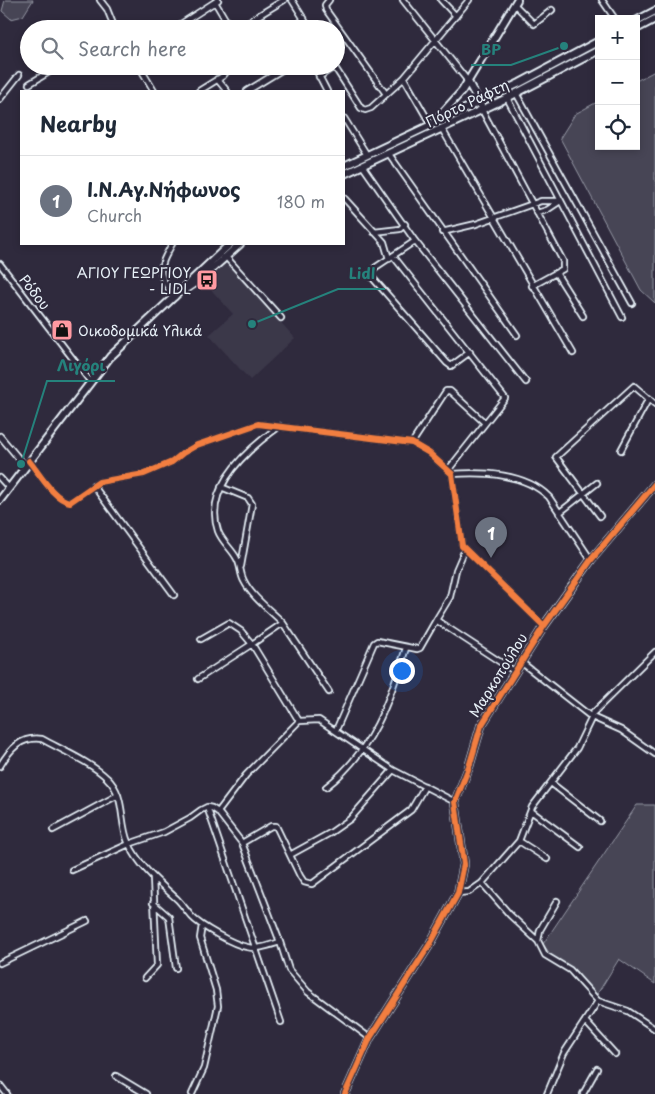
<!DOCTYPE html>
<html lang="en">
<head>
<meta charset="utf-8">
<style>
  :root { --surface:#fff; --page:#f2f2f3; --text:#1f2937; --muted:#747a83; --line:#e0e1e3; --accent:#111827 }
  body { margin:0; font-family:"Playpen Sans",sans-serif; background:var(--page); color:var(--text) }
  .controls { position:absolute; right:15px; top:15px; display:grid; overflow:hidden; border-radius:0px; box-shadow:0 2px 8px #0003 }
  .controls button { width:45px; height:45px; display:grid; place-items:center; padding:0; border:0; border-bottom:1px solid var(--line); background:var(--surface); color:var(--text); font:25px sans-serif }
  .you { position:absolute; left:401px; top:670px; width:18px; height:18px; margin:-12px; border:4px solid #fff; border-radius:50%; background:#1a73e8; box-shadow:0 0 0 8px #1a73e833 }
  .badge { display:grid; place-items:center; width:32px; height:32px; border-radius:50%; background:var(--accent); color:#fff; font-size:16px; font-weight:700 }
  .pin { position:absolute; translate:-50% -41px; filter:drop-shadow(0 1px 2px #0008) }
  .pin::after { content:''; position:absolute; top:26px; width:18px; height:15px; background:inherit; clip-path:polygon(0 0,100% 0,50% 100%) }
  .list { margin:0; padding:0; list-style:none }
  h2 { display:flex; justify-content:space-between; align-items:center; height:65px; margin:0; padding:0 20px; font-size:21px }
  h2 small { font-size:16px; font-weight:400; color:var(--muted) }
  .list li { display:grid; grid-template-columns:32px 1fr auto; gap:15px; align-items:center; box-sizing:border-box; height:90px; padding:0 20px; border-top:1px solid var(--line) }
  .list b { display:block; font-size:19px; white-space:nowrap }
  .list p { margin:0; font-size:16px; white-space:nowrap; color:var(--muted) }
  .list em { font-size:16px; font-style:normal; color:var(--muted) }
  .icon { flex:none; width:28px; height:28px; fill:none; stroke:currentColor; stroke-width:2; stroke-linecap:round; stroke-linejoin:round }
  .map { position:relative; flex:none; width:655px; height:1094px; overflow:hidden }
  .search { position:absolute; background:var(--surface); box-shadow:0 2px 8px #0003; left:20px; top:20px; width:325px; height:55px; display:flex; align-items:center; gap:12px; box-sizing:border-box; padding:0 18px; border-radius:28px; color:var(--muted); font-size:19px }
  .panel { position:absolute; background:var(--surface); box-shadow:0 2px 8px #0003; left:20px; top:90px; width:325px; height:155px; border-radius:0px }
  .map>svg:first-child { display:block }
  .built { fill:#3b3749 }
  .green { fill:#464455; stroke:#979aa6 }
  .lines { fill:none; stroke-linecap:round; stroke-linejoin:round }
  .street-casing { stroke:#e8f1f8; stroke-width:8 }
  .secondary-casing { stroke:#e8f1f8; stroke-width:10 }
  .street { stroke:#2f2a3d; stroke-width:4.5 }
  .secondary { stroke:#2f2a3d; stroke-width:6 }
  .cycleway-casing { stroke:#2f2a3d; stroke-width:9 }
  .cycleway { stroke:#f27e40; stroke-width:6 }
  .labels { text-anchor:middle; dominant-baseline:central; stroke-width:4.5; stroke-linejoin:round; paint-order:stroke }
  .street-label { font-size:14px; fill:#e8f1f8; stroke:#2f2a3d }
  .poi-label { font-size:14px; fill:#e8f1f8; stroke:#2f2a3d; text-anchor:end }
  .leader { fill:none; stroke:#25827c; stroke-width:2 }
  .callout-dot { fill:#25827c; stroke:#2f2a3d; stroke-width:2 }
  .callout-label { font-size:15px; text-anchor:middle; font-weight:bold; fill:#25827c; stroke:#2f2a3d; stroke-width:4.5; stroke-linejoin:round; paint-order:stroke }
</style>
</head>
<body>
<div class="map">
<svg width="655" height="1094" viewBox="0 0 655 1094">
  <rect width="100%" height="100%" fill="#2f2a3d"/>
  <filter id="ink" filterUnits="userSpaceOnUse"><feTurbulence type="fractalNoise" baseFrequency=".02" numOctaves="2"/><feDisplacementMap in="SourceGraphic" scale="10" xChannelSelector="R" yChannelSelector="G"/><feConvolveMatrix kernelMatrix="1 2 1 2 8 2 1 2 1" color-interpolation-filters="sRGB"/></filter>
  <g filter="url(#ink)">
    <path class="built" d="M227,263L295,338L250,380L209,335L233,314L205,283Z"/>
    <path class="green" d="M5,0H33L23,16L11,19L2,11Z
      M655,71V303L641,290L560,138L575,114L599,101V146H636V81Z
      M637,805H655V984L619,959L596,996L575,970L553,958L543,944Z"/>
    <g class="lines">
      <g class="street-casing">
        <path id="street" d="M100,0L107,9L115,29
          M292,0L310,29
          M329,0L325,5L326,10L386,94
          M403,0L467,80
          M441,0L456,16
          M602,0L615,19
          M215,2L231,29
          M514,4L534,24L552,10
          M248,22L284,0
          M173,29L218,0
          M295,29L304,18
          M139,66L154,91
          M314,66L327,91
          M334,66L361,108L365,110L371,108L404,78
          M319,77L334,67
          M217,79L227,91
          M29,84L59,66
          M199,91L223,76L231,66
          M247,91L288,66
          M516,93L632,303
          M507,98L622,317
          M0,99L19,75
          M482,110L563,261V269L532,286
          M344,118L367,155
          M431,125L404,78L469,0
          M442,129L573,353
          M389,154L517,335
          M362,165L415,241L526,382
          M344,198L384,242L389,259
          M537,213L547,210L559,202
          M374,232L400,229L405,224
          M442,232L476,224L541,201H560
          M415,241L376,267L372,271L371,276L447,363L451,366L470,352
          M172,244C158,270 156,273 175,297
          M226,257L281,318
          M394,257L505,398L449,469
          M0,264L90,381
          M556,273L583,316
          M280,426C249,448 203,487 218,531C222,542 232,549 237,559C241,566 240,574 244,581C252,597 270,610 283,623
          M0,436L25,466
          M412,443L446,391H450L485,423
          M621,450L649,398
          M29,461C39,473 53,499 70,502L99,482L144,474L172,462L183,453L197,445L258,424L412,443L429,453L452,474L462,546L544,626
          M452,474C484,472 525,473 549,497L591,560
          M0,478L9,488
          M93,485L174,595
          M221,487L248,498L252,504L241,566
          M559,513L597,483
          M600,516L556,457L634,386L655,404
          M465,549L456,570L450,597L436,620L514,671
          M521,662L590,716L655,652
          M198,679L252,644L241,631L229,623L201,639
          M329,692L283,623L252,644L299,721L319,720L393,770L455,802
          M592,717L621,730L655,754
          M336,730L374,643L377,641L417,649L420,648L436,620
          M0,766C10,749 21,736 42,739C62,750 92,763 107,778C126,796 119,821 128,842C139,866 157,881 177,899C182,904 186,910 191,916C200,926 234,945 247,947C258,950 270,945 280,942
          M551,783L600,821
          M326,787C373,751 389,702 406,648
          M207,807L281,1022
          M531,811L580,847
          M218,812L246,775L299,721
          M53,830L118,795
          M519,841L547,859
          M242,843L271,826H276L300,876L304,882L312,884L411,810L425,786
          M290,855L330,833L350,819L393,770
          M72,870L129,844L164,832L190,818L201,810L207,807L212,808L218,812L242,843L280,942L289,970L308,992L370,1038
          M482,883L519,841L532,807L577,748L592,717L590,716
          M458,893L469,892L482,883L510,915L538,941L545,955L570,970L598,1001
          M153,903L169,917L176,968
          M538,941L540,930L557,901
          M0,963L87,921
          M145,978L157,965L153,878
          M585,1021L615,1054
          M116,1076L146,1094
          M0,1085L7,1094
          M192,1094L204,1068L218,1006L216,990L200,938L202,925
          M547,1094L564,1053L598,1001L628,1011L655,1029
          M583,1094L597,1069"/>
      </g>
      <g class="secondary-casing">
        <path id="secondary" d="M636,21L655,11
          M636,29L655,19
          M467,80L481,106
          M435,121L462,91L517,0
          M344,166L520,83L599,41
          M344,174L507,98L599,50
          M186,289L201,279L240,244
          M0,500L110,357L230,244
          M345,1094L370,1038L430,944L458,893L464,864L455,802L469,767L481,726L544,626L591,560L655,484"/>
      </g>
      <use href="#street" class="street"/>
      <use href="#secondary" class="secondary"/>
      <g class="cycleway-casing">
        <path id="cycleway" d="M29,461C39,473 53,499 70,502L99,482L144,474L172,462L183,453L197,445L258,424L412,443L429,453L452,474L462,546L544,626
          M345,1094L370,1038L430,944L458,893L464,864L455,802L469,767L481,726L544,626L591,560L655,484"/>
      </g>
      <use href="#cycleway" class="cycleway"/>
    </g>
  </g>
  <defs>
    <g id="bus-square" transform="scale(1.125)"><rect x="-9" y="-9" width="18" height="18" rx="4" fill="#ff9aa2" stroke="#2f2a3d"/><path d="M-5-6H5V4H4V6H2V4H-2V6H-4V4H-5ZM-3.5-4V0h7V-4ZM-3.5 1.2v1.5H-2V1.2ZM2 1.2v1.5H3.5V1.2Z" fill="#111"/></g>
    <g id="shop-square" transform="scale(1.125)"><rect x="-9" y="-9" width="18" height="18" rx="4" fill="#ff9aa2" stroke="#2f2a3d"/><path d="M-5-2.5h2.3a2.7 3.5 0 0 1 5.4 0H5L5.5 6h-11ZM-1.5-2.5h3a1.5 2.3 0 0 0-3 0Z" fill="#111"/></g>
  </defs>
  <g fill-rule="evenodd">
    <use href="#bus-square" x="207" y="280"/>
    <use href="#shop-square" x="62" y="330"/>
  </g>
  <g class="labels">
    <g class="street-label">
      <text transform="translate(467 103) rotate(-26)">Πόρτο Ράφτη</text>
      <text transform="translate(35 292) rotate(52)">Ρόδου</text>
      <text transform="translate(498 675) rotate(-58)">Μαρκοπούλου</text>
    </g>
    <g class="poi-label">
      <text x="191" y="272">ΑΓΙΟΥ ΓΕΩΡΓΙΟΥ<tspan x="191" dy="16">- LIDL</tspan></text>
      <text x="78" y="330" text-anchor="start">Οικοδομικά Υλικά</text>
    </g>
  </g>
  <path class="leader" d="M564 46L511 65H471M252 324L338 289H385M21 464L47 381H115"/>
  <g class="callout-dot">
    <circle cx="564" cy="46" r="5"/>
    <circle cx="252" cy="324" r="5"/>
    <circle cx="21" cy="464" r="5"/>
  </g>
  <g class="callout-label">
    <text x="491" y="55">BP</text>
    <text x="362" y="279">Lidl</text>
    <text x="81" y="371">Λιγόρι</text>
  </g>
</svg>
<div class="controls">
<button>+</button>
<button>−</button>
<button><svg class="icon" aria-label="locate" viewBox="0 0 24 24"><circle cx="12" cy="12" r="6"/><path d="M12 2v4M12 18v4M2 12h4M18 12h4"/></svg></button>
</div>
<div class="you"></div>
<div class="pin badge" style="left:491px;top:558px;background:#6b7280">1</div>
<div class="search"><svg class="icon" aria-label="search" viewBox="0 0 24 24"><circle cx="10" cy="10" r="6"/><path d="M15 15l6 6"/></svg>Search here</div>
<section class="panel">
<h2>Nearby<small></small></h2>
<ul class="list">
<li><span class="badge" style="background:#6b7280">1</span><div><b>Ι.Ν.Αγ.Νήφωνος</b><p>Church</p></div><em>180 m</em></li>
</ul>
</section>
</div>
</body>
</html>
